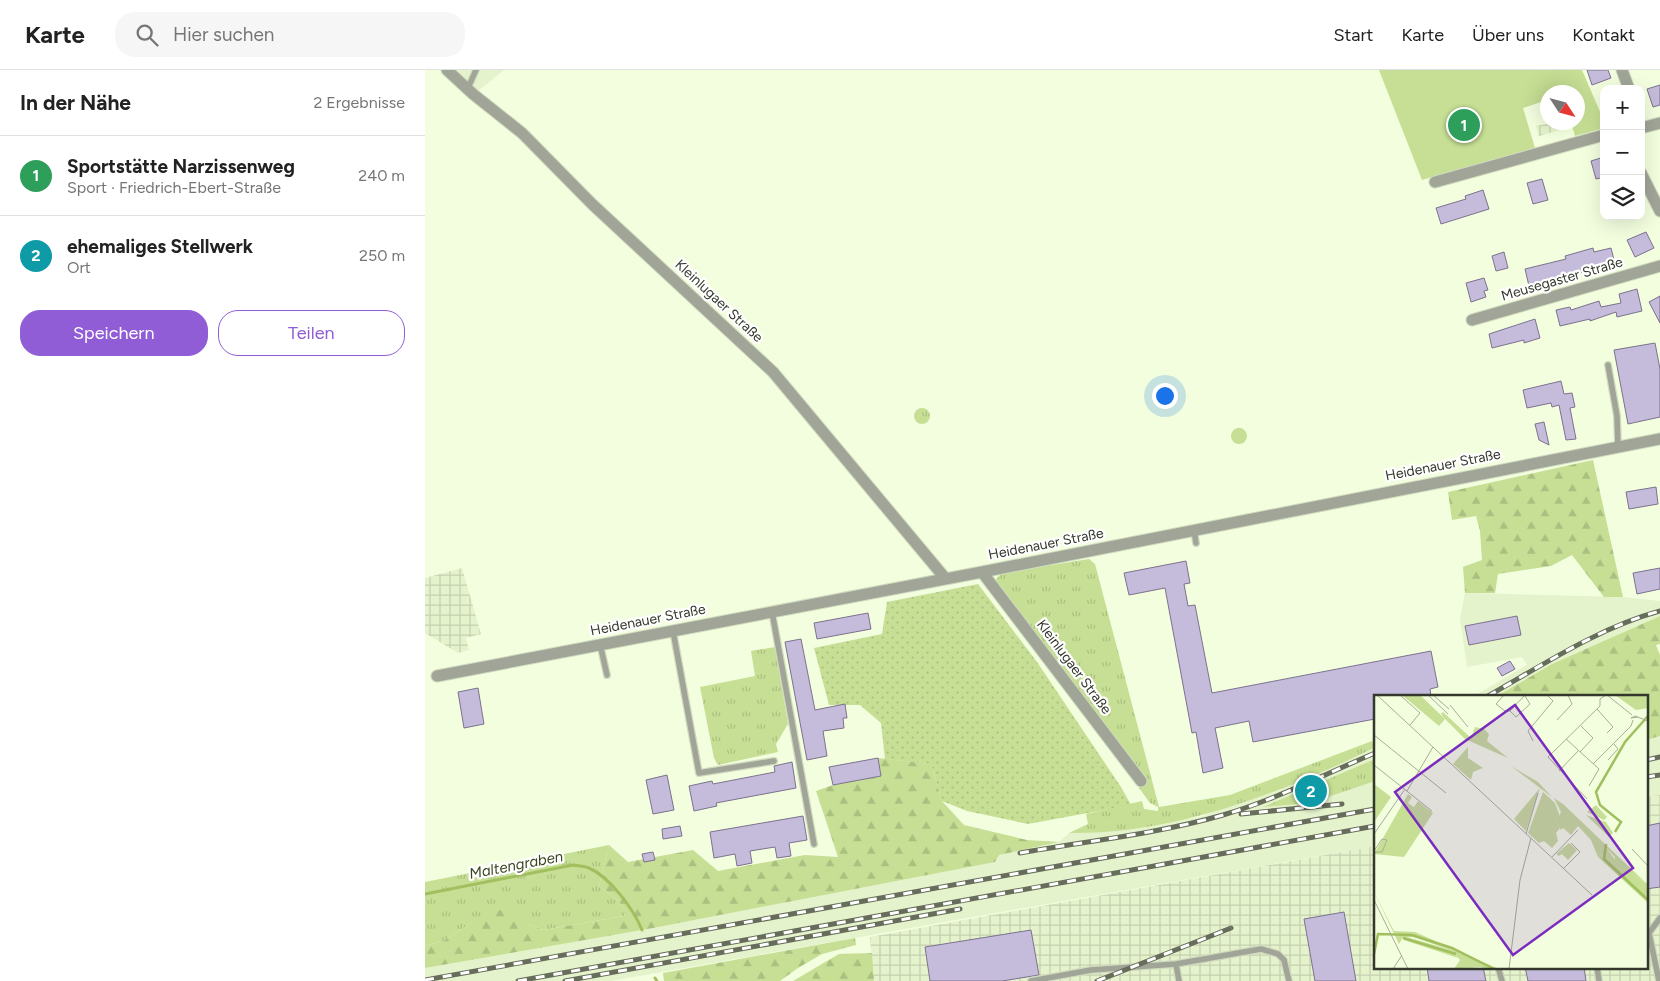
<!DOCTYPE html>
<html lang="de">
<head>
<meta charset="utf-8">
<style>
  :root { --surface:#fff; --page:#f6f6f6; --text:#222; --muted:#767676; --line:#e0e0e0; --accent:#905dd6 }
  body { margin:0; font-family:Figtree,sans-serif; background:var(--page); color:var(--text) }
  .controls { position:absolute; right:15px; top:15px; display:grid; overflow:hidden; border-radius:10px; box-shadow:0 5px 20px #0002 }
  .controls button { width:45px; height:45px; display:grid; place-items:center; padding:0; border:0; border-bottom:1px solid var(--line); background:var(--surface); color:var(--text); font:25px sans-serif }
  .compass { position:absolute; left:1115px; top:15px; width:45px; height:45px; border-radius:50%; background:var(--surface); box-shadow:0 5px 20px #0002; rotate:126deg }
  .you { position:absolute; left:739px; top:325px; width:18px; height:18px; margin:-12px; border:4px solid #fff; border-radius:50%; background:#1a73e8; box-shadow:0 0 0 8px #1a73e833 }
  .badge { display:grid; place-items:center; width:32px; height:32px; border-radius:50%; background:var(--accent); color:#fff; font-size:16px; font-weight:700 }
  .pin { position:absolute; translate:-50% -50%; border:2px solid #fff; box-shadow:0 1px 5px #0006 }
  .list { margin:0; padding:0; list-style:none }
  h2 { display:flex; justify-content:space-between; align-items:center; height:65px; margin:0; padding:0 20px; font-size:21px }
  h2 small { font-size:16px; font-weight:400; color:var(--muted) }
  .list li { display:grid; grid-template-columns:32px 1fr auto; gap:15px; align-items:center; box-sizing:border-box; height:80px; padding:0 20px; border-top:1px solid var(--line) }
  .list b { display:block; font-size:19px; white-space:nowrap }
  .list p { margin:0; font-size:16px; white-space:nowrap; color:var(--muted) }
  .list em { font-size:16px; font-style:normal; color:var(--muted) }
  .actions { display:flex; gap:10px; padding:15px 20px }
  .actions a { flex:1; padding:11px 0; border:1px solid var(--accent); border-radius:20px; text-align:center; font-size:18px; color:var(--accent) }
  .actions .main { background:var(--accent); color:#fff }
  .icon { flex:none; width:28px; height:28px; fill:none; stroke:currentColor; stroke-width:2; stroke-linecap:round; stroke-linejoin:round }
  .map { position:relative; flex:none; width:1235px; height:911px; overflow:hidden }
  header { display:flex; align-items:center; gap:30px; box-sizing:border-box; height:70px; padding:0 25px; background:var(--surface); border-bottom:1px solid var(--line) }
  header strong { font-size:24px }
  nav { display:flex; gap:28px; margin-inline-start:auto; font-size:18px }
  .search { width:350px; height:45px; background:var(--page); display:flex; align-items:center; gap:12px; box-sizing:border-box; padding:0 18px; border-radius:20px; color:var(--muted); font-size:19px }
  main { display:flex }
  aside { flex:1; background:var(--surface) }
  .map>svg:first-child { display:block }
  .built { fill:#e5f3cc }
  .industrial { fill:url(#industrial-grid) }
  .grass { fill:url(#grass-tufts) }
  .forest { fill:url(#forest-firs) }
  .park { fill:#c6df94 }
  .garden { fill:url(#garden-dots) }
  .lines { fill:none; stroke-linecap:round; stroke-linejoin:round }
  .stream { stroke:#a1bf5e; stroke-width:3 }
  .building { fill:#c5bbda; stroke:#7c728e }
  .service-casing { stroke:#d0dabe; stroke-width:8 }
  .minor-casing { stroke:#d0dabe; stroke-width:13 }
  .service { stroke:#a0a598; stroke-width:5.5 }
  .minor { stroke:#a0a598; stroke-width:11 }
  .rail-casing { stroke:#676d5b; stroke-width:5 }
  .rail { stroke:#fff; stroke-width:3; stroke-dasharray:9; stroke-linecap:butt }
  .labels { text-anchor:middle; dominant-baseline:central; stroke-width:4.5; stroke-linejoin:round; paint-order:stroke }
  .street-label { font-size:14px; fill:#34382c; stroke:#fff }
  .water-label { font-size:15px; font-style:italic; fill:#38441c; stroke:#fff }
  .inset-river { fill:none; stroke:#a1bf5e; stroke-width:2.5 }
  .inset-road { fill:none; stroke:#a6af97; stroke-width:1 }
  .view { fill:#7b2cbf; fill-opacity:0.15; stroke:#7b2cbf; stroke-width:2.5 }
  .inset-edge { fill:none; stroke:#34382c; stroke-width:2.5 }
</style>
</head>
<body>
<header>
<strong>Karte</strong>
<div class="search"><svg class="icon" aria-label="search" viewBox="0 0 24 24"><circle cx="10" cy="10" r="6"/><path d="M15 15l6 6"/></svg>Hier suchen</div>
<nav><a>Start</a><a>Karte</a><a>Über uns</a><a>Kontakt</a></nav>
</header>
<main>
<aside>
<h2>In der Nähe<small>2 Ergebnisse</small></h2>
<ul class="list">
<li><span class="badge" style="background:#2e9e5b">1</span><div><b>Sportstätte Narzissenweg</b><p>Sport · Friedrich-Ebert-Straße</p></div><em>240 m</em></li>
<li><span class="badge" style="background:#0f9aa8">2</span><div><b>ehemaliges Stellwerk</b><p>Ort</p></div><em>250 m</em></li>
</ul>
<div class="actions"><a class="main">Speichern</a><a>Teilen</a></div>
</aside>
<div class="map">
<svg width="1235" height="911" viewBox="0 0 1235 911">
  <defs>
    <pattern id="industrial-grid" width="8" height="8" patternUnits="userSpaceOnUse" patternTransform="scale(1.25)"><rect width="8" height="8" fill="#e5f3cc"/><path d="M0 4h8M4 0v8" fill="none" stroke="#c5d1af"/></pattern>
    <pattern id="grass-tufts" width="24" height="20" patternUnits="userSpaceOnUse" patternTransform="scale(1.25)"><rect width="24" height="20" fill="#c6df94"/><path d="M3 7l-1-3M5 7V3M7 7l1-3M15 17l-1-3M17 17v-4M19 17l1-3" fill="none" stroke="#abc080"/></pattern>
    <pattern id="forest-firs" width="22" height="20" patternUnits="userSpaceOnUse" patternTransform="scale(1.25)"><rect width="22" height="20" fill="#c6df94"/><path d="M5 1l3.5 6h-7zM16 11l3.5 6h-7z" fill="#abc080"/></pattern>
    <pattern id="garden-dots" width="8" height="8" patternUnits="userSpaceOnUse" patternTransform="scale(1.25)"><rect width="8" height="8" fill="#c6df94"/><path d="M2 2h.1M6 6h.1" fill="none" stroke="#abc080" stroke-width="1.8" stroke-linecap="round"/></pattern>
  </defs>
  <rect width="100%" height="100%" fill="#f2fede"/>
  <path class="built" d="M32,0H79L53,21Z
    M1040,523L1198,527L1235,531V546L1127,594L1072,626H1049L1102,595L1097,587L1042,597L1035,549Z
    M1235,666V725L1221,727V670Z
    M950,678V776L186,911H0V898L223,859L570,792L573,785L634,772L644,763L698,760L774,747L858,717Z"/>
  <path class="industrial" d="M1145,53L1146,57L1114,66L1111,56L1126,53Z
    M37,498L56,564L41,568L44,580L33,583L0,563V508Z
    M1235,725V911H449L445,867L950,776V897H1221V727Z"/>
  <path class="grass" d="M489 346a8 8 0 1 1 16 0a8 8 0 1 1-16 0Z
    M806 366a8 8 0 1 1 16 0a8 8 0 1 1-16 0Z
    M664,489L670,494L734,737L805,725L947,671L949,678C856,723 749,765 644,763L663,754L661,744L717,731L719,739L733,741V737L725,733L714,718L720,708L571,514V509L577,503Z
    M350,577L363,654L351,674L353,682L293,695L289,688L275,617L330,606L326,581Z
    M950,689V711L885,733L838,737Z
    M184,775L174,816L191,829L202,842L199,846L118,860L103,854L49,851L20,870L0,876V812Z"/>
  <path class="forest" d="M1168,390L1198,527H1179L1147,485L1126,496L1073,504L1070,523H1040L1038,497L1057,490L1055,461L1051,446L1027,450L1023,422Z
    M1235,546V574L1231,575L1235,585V666L1221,670V626H1072L1127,594Z
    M453,688L506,694L517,731L539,755L602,770L634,772L574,785L570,792L223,859L0,898V876L20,870L49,851L87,835L103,854L118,860L199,846L202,842L191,829L174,816L184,775L203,792L268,780L293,801L380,785L413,787L391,721L408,715L456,706Z
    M430,868L431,875L397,884L373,898L355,911H239L238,903Z
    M447,883L449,911H368L414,884Z"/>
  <path class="park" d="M954,0H1157L1179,51V58L1150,66L1146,53L1152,52V22H1122V30L1098,38L1110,78L997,110Z"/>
  <path class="garden" d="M553,514L612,592L696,717L706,735L603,754L542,741L517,731L506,694L460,689L456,653L435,635H404L389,578L457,564L462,532Z"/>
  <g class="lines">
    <path class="stream" d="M0,824L148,795C153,796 159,796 164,798C185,807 209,840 217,860
      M230,908L232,911"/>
  </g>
  <path class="building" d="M1162,0H1183L1186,8L1167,15Z
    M1235,15V35L1228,37L1222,19Z
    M1179,87V107L1171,109L1166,91Z
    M1117,109L1123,130L1108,134L1102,113Z
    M1058,120L1064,139L1016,154L1011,138L1041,129L1040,126Z
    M1221,162L1229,178L1210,187L1202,170Z
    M1168,178L1169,182L1186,178L1190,194L1104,216L1100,199L1141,189L1140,186Z
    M1079,182L1083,198L1071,201L1067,186Z
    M1059,208L1063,220L1059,221L1061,227L1046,232L1041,213Z
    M1212,219L1217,241L1192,247L1191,242L1165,251V249L1135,256L1131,240L1145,237L1146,240L1174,231L1176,237L1196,233L1194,224Z
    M1235,226V253L1224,232Z
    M1110,249L1115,268L1099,273V270L1067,278L1064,264Z
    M1230,273L1235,299V347L1203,354L1189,280Z
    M1136,311L1139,324L1147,323L1150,337L1145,338L1151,369L1141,370L1134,335L1127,337L1126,333L1102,338L1098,320Z
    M1119,352L1124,375L1114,370L1110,354Z
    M1231,417L1233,434L1204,439L1201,422Z
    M761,491L765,513L759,514L763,536L770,535L787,623L1006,581L1013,617L1005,619L1006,626H950V649L828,672L824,651L790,658L798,698L778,703L771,662L767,663L740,518L704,525L699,503Z
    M1235,498V519L1212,524L1208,503Z
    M443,543L446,559L392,569L389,553Z
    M1092,546L1096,565L1044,575L1040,556Z
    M376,569L390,640L420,634L422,648H418L419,658L398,661L402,686L382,690L360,572Z
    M1085,591L1090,599L1077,606L1072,598Z
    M53,618L59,654L39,658L33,622Z
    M453,688L456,706L408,715L404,697Z
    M367,692L371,718L291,733L292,736L269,741L264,716L287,711L288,714L350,702L349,696Z
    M242,705L249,740L228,744L221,710Z
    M378,746L382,770L364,773L366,786L352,788L350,777L325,781L327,793L312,796L310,784L289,788L285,762Z
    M1235,753V817L1221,819V756Z
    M255,756L257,766L238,769L237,759Z
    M228,782L230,790L219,792L217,784Z
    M919,842L931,911H890L879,849Z
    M606,860L614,905L577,911H505L500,877Z
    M1002,897H1058L1061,911H1004Z
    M1100,897H1159L1161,911H1103Z"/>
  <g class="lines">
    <g class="service-casing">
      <path id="service" d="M43,18L51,0
        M1183,295L1192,346L1193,377
        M769,460L771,473
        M347,542L389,774
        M248,561L274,703L349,691
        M175,574L182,605
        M751,894L754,911
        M1073,897L1077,911
        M1172,897L1174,911
        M606,911L666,900L751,894L836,879L853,884L859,890L864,911
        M1234,911L1224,863L1235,848"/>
    </g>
    <g class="minor-casing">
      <path id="minor" d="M22,0L48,24L97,63L167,134L348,302L520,508
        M1197,0L1204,19
        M1216,58L1235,53
        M1216,103L1235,141
        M1010,112L1179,65
        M1047,250L1235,196
        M557,502L716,711
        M12,606L557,502L1235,369"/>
    </g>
    <use href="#service" class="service"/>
    <use href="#minor" class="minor"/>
    <g class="rail-casing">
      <path id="rail" d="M1063,626C1118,595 1173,558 1235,541
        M1221,690L1235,687
        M1221,707L1235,705
        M816,744L917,734
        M595,783C662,771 732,764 798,745C850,730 900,704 950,683
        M0,910L950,739
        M93,911L950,756
        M140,911L535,839
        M672,911L806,858"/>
    </g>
    <use href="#rail" class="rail"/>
  </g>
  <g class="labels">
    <g class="street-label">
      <text transform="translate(1137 209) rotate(-16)">Meusegaster Straße</text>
      <text transform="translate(294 231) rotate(43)">Kleinlugaer Straße</text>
      <text transform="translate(1018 395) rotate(-11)">Heidenauer Straße</text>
      <text transform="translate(621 474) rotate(-11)">Heidenauer Straße</text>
      <text transform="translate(223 550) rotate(-11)">Heidenauer Straße</text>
      <text transform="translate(649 597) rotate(53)">Kleinlugaer Straße</text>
    </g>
    <g class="water-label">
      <text transform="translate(91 795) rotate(-11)">Maltengraben</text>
    </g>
  </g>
  <g transform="translate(949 625)">
    <rect width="274" height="274" fill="#f2fede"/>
    <path d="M137,71L164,87L178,102L166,93L152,136L140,124L166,93ZM195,148L203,155L194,165L188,159L185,161L182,159ZM232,153L247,172L274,189V208L224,162L230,159ZM0,197L20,236L41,237L125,274H112L86,265L77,255L39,242H29L25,249Z" fill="#c6df94"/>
    <path d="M69,17L97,43L101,32L110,34L115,39L113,46L134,63L91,44L71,24L67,19ZM94,52V63L109,73L99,77L97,85L79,69ZM180,103L189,109L271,187L241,169V162L232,153L230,159L224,162L217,145L204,131L197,140L189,133L187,135L182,127L187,117ZM222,110L233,122L230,125L213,117ZM212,120L232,127L239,138L235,142ZM29,241L77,255L84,263L30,245Z" fill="#c6df94"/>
    <path d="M34,99L38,102L34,108L40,112L44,106L59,118L30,162L0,159Z" fill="#c6df94"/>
    <path d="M28,0H46L71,24L65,31ZM241,0H274V13L262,15ZM0,89L17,102L0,127ZM169,97L181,108L186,122L182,127L186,133L182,138L184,146L178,153L170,146L165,148L154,138ZM86,265L99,267L109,272L80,274Z" fill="#c6df94"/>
    <path class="inset-river" d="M241,137L247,127L226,110L222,97L251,47L274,21M232,149L230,164L274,205M29,243L82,259M0,259L4,239L38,240L78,253L120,274"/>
    <path class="inset-road" d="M3,0L218,200M26,0L46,18L36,30M54,0L74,19M59,0L75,14M130,0L122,9L131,16H136L151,0M233,0L258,20M76,10L94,32M223,14L239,32L233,38M136,16L142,22L156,9L151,1M264,22L257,23L261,21L274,26M183,25L198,9L194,0M0,40L72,98M192,44L225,74L215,91M159,46L154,36L179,6L173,0M206,57L219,43L207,31M234,65L244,54L240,49M219,69L257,31L259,25M0,70L58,116M185,76L204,56M33,96L59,52M213,104L174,62L226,11V4L232,0M0,139L31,94M152,139L164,98M258,154L274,171M0,156L8,144L13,145L8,157H0M178,162L204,135M189,174L206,157L197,148M0,205L34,274M19,274L28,260M135,274L146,185L157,143"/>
    <path class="view" d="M141,10L259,173L139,260L21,97Z"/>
    <rect width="274" height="274" class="inset-edge"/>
  </g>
</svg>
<div class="controls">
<button>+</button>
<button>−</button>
<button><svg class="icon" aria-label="layers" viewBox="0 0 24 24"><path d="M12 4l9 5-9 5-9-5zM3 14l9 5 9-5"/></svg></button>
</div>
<svg class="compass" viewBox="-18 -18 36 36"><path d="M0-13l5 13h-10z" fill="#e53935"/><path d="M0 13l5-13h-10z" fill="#767676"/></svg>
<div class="you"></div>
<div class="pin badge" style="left:1039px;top:55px;background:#2e9e5b">1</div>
<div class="pin badge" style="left:886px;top:721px;background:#0f9aa8">2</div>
</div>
</main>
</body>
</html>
